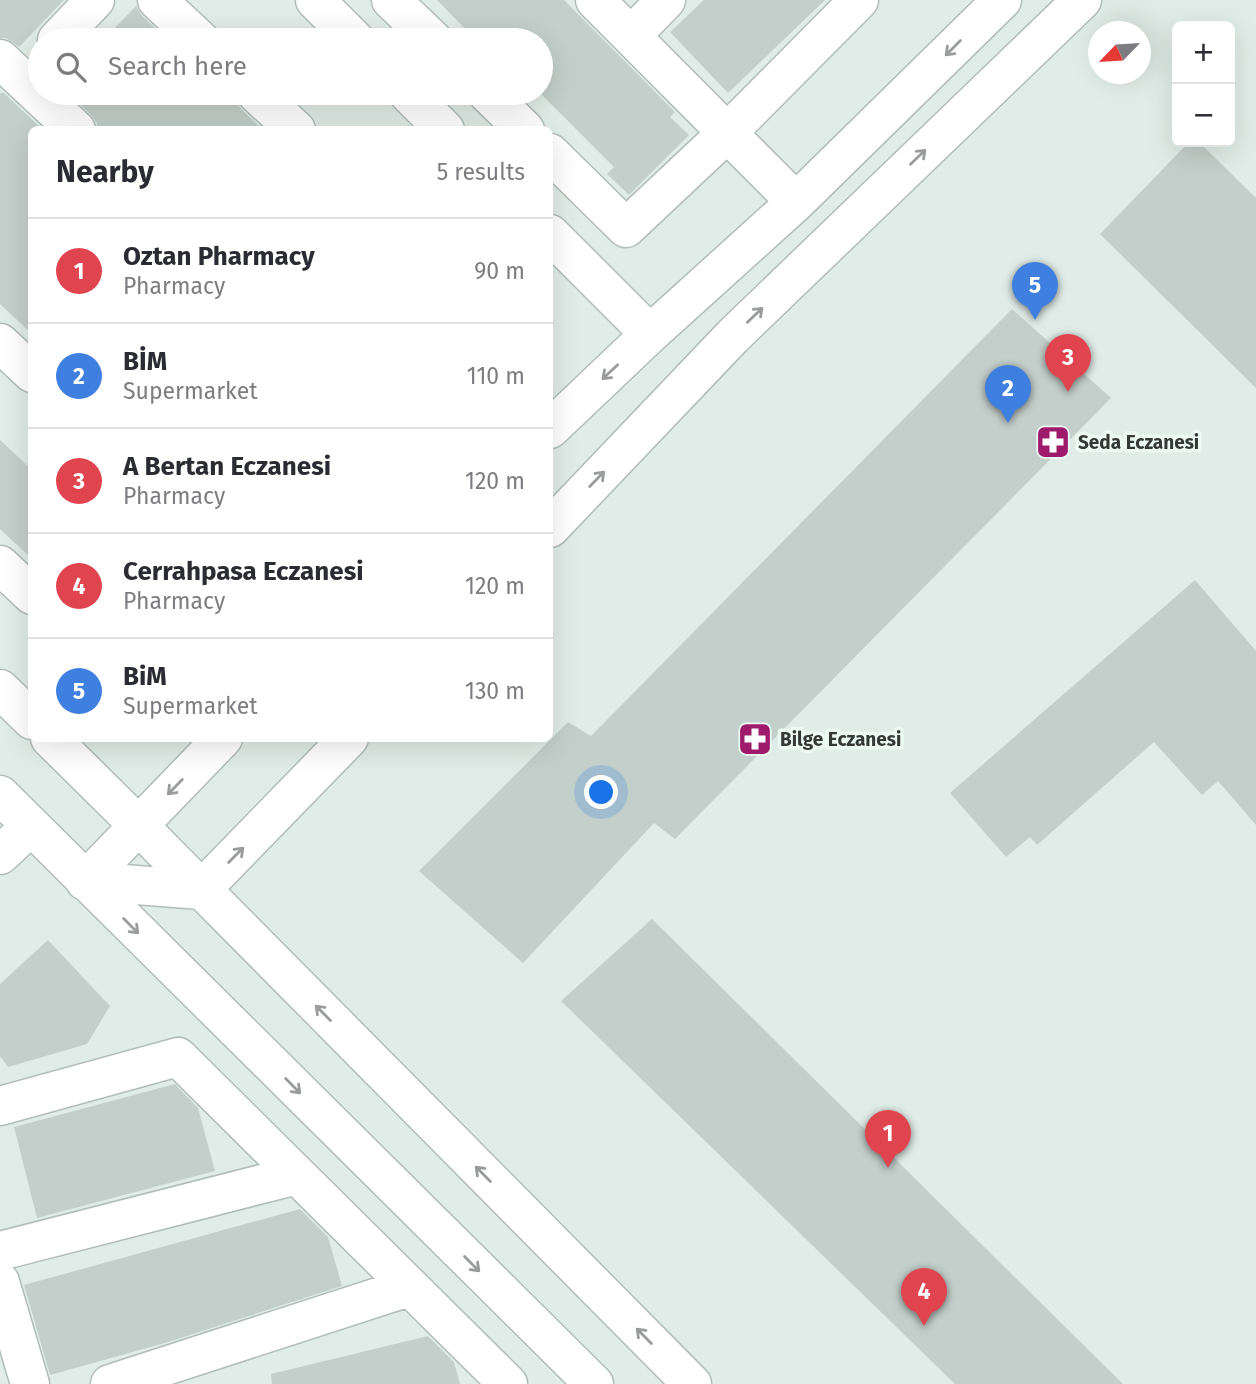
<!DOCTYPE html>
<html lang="en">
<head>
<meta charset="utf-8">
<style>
  :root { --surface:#fff; --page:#f2f2f3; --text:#2b2b33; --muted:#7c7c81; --line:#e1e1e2; --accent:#9e1a6b }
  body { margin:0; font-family:"Fira Sans",sans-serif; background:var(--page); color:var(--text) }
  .controls { position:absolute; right:21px; top:21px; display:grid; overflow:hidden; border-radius:10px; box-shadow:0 7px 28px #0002 }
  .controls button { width:63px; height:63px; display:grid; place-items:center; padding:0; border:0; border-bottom:2px solid var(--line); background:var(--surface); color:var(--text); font:35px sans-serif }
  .compass { position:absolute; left:1088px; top:21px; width:63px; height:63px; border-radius:50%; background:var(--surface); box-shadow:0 7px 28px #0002; rotate:245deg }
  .you { position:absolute; left:602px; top:793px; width:24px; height:24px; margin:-18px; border:5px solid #fff; border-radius:50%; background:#1a73e8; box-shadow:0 0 0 10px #1a73e833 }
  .badge { display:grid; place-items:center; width:46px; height:46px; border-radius:50%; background:var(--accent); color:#fff; font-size:23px; font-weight:700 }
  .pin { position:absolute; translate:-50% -58px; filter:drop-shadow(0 2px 4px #0008) }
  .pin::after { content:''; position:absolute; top:37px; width:24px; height:21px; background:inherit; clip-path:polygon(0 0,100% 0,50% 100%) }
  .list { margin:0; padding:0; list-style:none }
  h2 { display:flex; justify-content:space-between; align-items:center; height:91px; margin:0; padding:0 28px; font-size:30px }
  h2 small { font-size:23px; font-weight:400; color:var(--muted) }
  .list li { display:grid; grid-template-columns:46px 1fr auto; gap:21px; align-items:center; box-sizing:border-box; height:105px; padding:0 28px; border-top:2px solid var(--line) }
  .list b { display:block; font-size:26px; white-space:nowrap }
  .list p { margin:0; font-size:23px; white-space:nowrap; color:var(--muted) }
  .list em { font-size:23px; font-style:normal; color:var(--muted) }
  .icon { flex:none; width:38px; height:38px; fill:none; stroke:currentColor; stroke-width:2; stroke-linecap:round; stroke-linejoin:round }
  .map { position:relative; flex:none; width:1256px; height:1384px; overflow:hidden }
  .search { position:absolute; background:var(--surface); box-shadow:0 7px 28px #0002; left:28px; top:28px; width:525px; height:77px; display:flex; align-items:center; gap:18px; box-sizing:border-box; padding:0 24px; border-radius:38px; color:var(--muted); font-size:26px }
  .panel { position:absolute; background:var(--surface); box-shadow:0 7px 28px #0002; left:28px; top:126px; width:525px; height:616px; border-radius:10px }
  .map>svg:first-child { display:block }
  .building { fill:#c3cfca }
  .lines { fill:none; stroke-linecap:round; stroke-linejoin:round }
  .minor-casing { stroke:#b1bdb8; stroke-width:41 }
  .minor { stroke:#fff; stroke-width:38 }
  .oneway { stroke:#9a9c9b }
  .labels { text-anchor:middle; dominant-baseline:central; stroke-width:7; stroke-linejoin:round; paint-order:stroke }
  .poi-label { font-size:19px; font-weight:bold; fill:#343937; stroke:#edfaf4; text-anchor:start }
</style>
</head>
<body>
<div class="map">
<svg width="1256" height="1384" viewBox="0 0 1256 1384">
  <rect width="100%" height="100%" fill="#e0ece7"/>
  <path class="building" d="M0,0H64L19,47L6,38H0Z
    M437,0H564L675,112L670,117L689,135L629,195L607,174L614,167L541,94V40H476Z
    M704,0H825L728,93L670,32Z
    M136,6L142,16L168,40H103Z
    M0,93H4L43,130H32V334L0,304Z
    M68,93H235V100L241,109L263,130H97V123L91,115Z
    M1189,142H1199L1256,198V388L1100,234Z
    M1012,309L1111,398L675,839L654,823L523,963L419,871L568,722L591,736Z
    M0,440L32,470V559L0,529Z
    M1195,580L1256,651V825L1218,781L1202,795L1154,742L1037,845L1030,837L1006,857L950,793Z
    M652,919L1123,1384H955L561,1001Z
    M48,940L110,1006L87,1044L8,1067L0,1056V984Z
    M175,1084L198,1108L215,1171L37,1218L14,1127Z
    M300,1209L328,1237L342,1286L165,1343L50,1375L24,1285Z
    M428,1336L454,1362L460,1384H272L271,1374Z"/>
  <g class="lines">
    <g class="minor-casing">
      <path id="minor" d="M157,0L200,40
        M315,0L355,40
        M391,0L433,40
        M595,0L796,202
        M631,36L666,0
        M57,40L95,0
        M0,59L76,130
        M256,93L296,130
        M408,93L445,130
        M487,93L525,130
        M550,153L626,228L727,133L859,0
        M550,234L650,334
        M0,343L32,373
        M550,429L650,334L796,202L1002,0
        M550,528L733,336L1082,0
        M0,565L32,595
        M0,689L32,720
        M50,738L138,825L692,1384
        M0,795L594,1384
        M0,855L31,826
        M85,881L201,890L349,738
        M85,881L223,738
        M0,1106L178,1057L508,1384
        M0,1251L297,1175
        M0,1282L30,1384
        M110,1384L409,1287"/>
    </g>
    <use href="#minor" class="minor"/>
  </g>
  <defs><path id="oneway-shaft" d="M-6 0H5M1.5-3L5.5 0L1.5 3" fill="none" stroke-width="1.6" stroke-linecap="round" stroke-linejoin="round" transform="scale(1.75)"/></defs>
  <g class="oneway">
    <use href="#oneway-shaft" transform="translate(953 48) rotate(135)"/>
    <use href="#oneway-shaft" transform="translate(918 157) rotate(-44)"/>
    <use href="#oneway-shaft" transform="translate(755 315) rotate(-44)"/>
    <use href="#oneway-shaft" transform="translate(610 372) rotate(137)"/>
    <use href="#oneway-shaft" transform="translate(597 479) rotate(-46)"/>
    <use href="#oneway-shaft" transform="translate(175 787) rotate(134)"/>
    <use href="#oneway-shaft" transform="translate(236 855) rotate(-45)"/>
    <use href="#oneway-shaft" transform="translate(131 926) rotate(45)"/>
    <use href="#oneway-shaft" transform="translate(323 1013) rotate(-135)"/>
    <use href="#oneway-shaft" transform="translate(293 1086) rotate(45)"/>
    <use href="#oneway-shaft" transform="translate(483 1174) rotate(-135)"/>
    <use href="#oneway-shaft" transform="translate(472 1264) rotate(45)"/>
    <use href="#oneway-shaft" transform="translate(644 1336) rotate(-135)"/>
  </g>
  <defs>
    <g id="pharmacy-square" transform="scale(1.75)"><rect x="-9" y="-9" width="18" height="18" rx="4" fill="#9e1a6b" stroke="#edfaf4"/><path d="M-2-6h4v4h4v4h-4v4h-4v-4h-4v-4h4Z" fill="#fff"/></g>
  </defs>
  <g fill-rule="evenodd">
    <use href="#pharmacy-square" x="1053" y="442"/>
    <use href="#pharmacy-square" x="755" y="739"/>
  </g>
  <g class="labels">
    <g class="poi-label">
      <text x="1078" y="442">Seda Eczanesi</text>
      <text x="780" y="739">Bilge Eczanesi</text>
    </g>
  </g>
</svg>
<div class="controls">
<button>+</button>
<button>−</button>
</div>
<svg class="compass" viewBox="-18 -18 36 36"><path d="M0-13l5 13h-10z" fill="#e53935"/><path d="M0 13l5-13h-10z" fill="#7c7c81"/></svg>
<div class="you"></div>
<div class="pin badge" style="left:888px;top:1168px;background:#e0444e">1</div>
<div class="pin badge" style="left:1008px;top:423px;background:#3f7fe0">2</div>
<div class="pin badge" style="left:1068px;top:392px;background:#e0444e">3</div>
<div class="pin badge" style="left:924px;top:1326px;background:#e0444e">4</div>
<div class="pin badge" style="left:1035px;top:320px;background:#3f7fe0">5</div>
<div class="search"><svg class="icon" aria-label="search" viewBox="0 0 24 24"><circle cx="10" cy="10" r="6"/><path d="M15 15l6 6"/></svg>Search here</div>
<section class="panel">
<h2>Nearby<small>5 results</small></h2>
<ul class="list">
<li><span class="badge" style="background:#e0444e">1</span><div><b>Oztan Pharmacy</b><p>Pharmacy</p></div><em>90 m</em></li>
<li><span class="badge" style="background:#3f7fe0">2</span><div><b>BİM</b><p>Supermarket</p></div><em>110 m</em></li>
<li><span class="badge" style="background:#e0444e">3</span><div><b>A Bertan Eczanesi</b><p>Pharmacy</p></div><em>120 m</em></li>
<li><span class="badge" style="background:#e0444e">4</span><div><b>Cerrahpasa Eczanesi</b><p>Pharmacy</p></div><em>120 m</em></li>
<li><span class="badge" style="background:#3f7fe0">5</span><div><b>BiM</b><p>Supermarket</p></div><em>130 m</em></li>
</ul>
</section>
</div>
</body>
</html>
